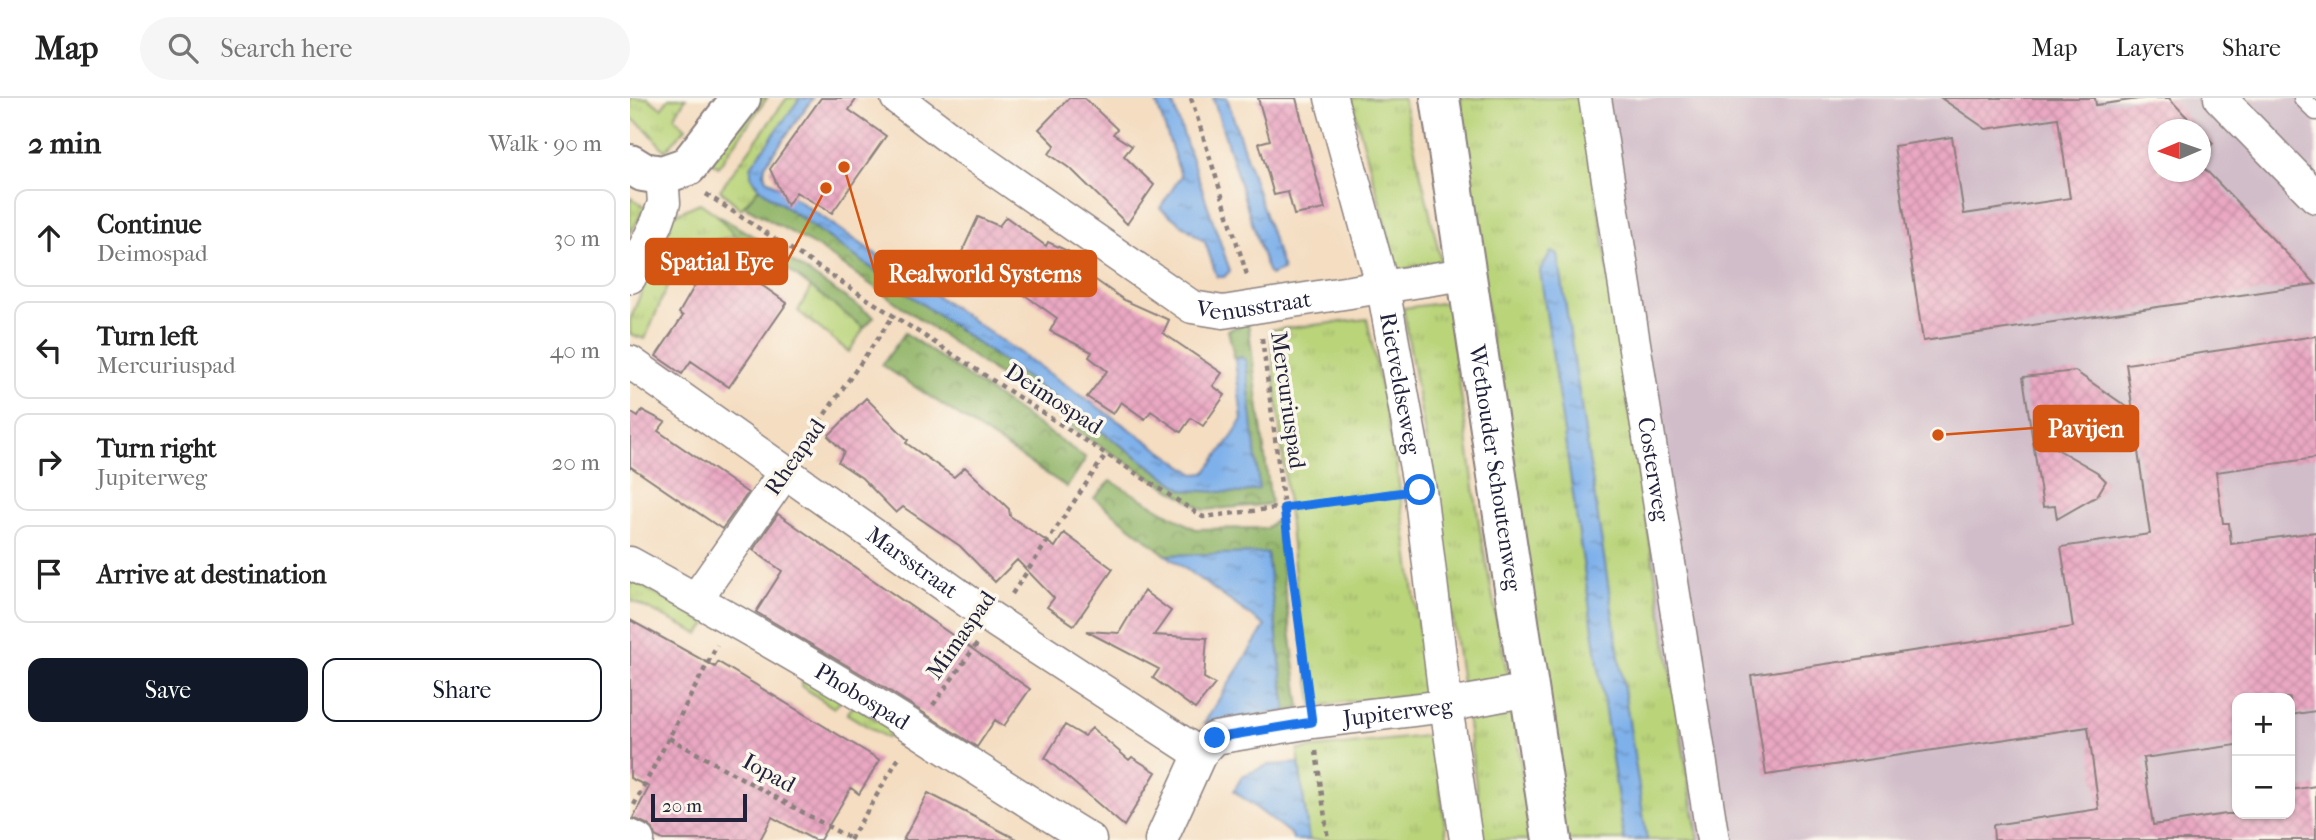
<!DOCTYPE html>
<html lang="en">
<head>
<meta charset="utf-8">
<style>
  :root { --surface:#fff; --page:#f6f6f6; --text:#222; --muted:#767676; --line:#e0e0e0; --accent:#111827 }
  body { margin:0; font-family:"IM FELL French Canon",serif; background:var(--page); color:var(--text) }
  .controls { position:absolute; right:21px; bottom:21px; display:grid; overflow:hidden; border-radius:14px; box-shadow:0 2px 5px #0004 }
  .controls button { width:63px; height:63px; display:grid; place-items:center; padding:0; border:0; border-bottom:2px solid var(--line); background:var(--surface); color:var(--text); font:35px sans-serif }
  .compass { position:absolute; left:1518px; top:21px; width:63px; height:63px; border-radius:50%; background:var(--surface); box-shadow:0 2px 5px #0004; rotate:268deg }
  .scale { position:absolute; left:21px; bottom:18px; width:96px; box-sizing:border-box; padding-left:7px; border:4px solid #22223b; border-top:0; font-size:19px; line-height:24px; white-space:nowrap; color:#22223b; -webkit-text-stroke:5px #fbf7ec; paint-order:stroke }
  .stop { position:absolute; width:21px; height:21px; margin:-16px; border:5px solid #1a73e8; border-radius:50%; background:#fff }
  .stop.end { background:#1a73e8; border-color:#fff; box-shadow:0 2px 7px #0008 }
  .list { margin:0; padding:0; list-style:none }
  h2 { display:flex; justify-content:space-between; align-items:center; height:91px; margin:0; padding:0 28px; font-size:30px }
  h2 small { font-size:23px; font-weight:400; color:var(--muted) }
  .list li { display:grid; grid-template-columns:46px 1fr auto; gap:21px; align-items:center; box-sizing:border-box; height:98px; margin:0 14px 14px; padding:0 14px; border:2px solid var(--line); border-radius:14px }
  .list b { display:block; font-size:26px; white-space:nowrap }
  .list p { margin:0; font-size:23px; white-space:nowrap; color:var(--muted) }
  .list em { font-size:23px; font-style:normal; color:var(--muted) }
  .actions { display:flex; gap:14px; padding:21px 28px }
  .actions a { flex:1; padding:16px 0; border:2px solid var(--accent); border-radius:14px; text-align:center; font-size:24px; color:var(--accent) }
  .actions .main { background:var(--accent); color:#fff }
  .icon { flex:none; width:38px; height:38px; fill:none; stroke:currentColor; stroke-width:2; stroke-linecap:round; stroke-linejoin:round }
  .map { position:relative; flex:none; width:1686px; height:742px; overflow:hidden }
  header { display:flex; align-items:center; gap:42px; box-sizing:border-box; height:98px; padding:0 35px; background:var(--surface); border-bottom:2px solid var(--line) }
  header strong { font-size:33px }
  nav { display:flex; gap:38px; margin-inline-start:auto; font-size:24px }
  .search { width:490px; height:63px; background:var(--page); display:flex; align-items:center; gap:18px; box-sizing:border-box; padding:0 24px; border-radius:38px; color:var(--muted); font-size:26px }
  main { display:flex }
  aside { flex:1; background:var(--surface) }
  .map>svg:first-child { display:block }
  .industrial { fill:#d1bdc9; fill-rule:evenodd }
  .grass { fill:url(#grass-tufts); stroke:#6e7b5a; stroke-width:2 }
  .forest { fill:url(#forest-crowns); stroke:#5a6c52; stroke-width:2 }
  .water { fill:url(#water-ripples); stroke:#506992; stroke-width:2 }
  .building { fill:url(#building-cross-hatch) }
  .lines { fill:none; stroke-linecap:round; stroke-linejoin:round }
  .lane-casing { stroke:#8b807e; stroke-width:19 }
  .street-casing { stroke:#8b807e; stroke-width:35 }
  .secondary-casing { stroke:#8b807e; stroke-width:42 }
  .path { stroke:#8b807e; stroke-width:4.5; stroke-dasharray:5 5; stroke-linecap:butt }
  .lane { stroke:#fff; stroke-width:16 }
  .street { stroke:#fff; stroke-width:32 }
  .secondary { stroke:#fff; stroke-width:38 }
  .route { stroke:#1a73e8; stroke-width:9 }
  .labels { text-anchor:middle; dominant-baseline:central; stroke-width:7; stroke-linejoin:round; paint-order:stroke }
  .street-label { font-size:23px; fill:#22223b; stroke:#fbf7ec }
  .leader { fill:none; stroke:#d45411; stroke-width:2.5 }
  .callout-dot { fill:#d45411; stroke:#fbf7ec; stroke-width:2.5 }
  .callout { fill:#d45411; stroke:#d45411; stroke-width:2.5 }
  .callout-label { font-size:24px; text-anchor:middle; font-weight:bold; fill:#fff }
</style>
</head>
<body>
<header>
<strong>Map</strong>
<div class="search"><svg class="icon" aria-label="search" viewBox="0 0 24 24"><circle cx="10" cy="10" r="6"/><path d="M15 15l6 6"/></svg>Search here</div>
<nav><a>Map</a><a>Layers</a><a>Share</a></nav>
</header>
<main>
<aside>
<h2>2 min<small>Walk · 90 m</small></h2>
<ul class="list">
<li><svg class="icon" aria-label="ahead" viewBox="0 0 24 24"><path d="M12 20V5M6 11l6-6 6 6"/></svg><div><b>Continue</b><p>Deimospad</p></div><em>30 m</em></li>
<li><svg class="icon" aria-label="left" viewBox="0 0 24 24"><path d="M17 20v-9H6M10 6l-5 5 5 5"/></svg><div><b>Turn left</b><p>Mercuriuspad</p></div><em>40 m</em></li>
<li><svg class="icon" aria-label="right" viewBox="0 0 24 24"><path d="M7 20v-9h11M14 6l5 5-5 5"/></svg><div><b>Turn right</b><p>Jupiterweg</p></div><em>20 m</em></li>
<li><svg class="icon" aria-label="arrive" viewBox="0 0 24 24"><path d="M6 21V4h12l-3 4 3 4H6"/></svg><div><b>Arrive at destination</b></div></li>
</ul>
<div class="actions"><a class="main">Save</a><a>Share</a></div>
</aside>
<div class="map">
<svg width="1686" height="742" viewBox="0 0 1686 742">
  <defs>
    <pattern id="grass-tufts" width="24" height="20" patternUnits="userSpaceOnUse" patternTransform="scale(1.75)"><rect width="24" height="20" fill="#bad47a"/><path d="M3 7l-1-3M5 7V3M7 7l1-3M15 17l-1-3M17 17v-4M19 17l1-3" fill="none" stroke="#a0b66a"/></pattern>
    <pattern id="forest-crowns" width="20" height="18" patternUnits="userSpaceOnUse" patternTransform="scale(1.75)"><rect width="20" height="18" fill="#93b66a"/><path d="M2 6a3 3 0 1 1 6 0M12 15a3 3 0 1 1 6 0" fill="none" stroke="#789458"/></pattern>
    <pattern id="water-ripples" width="26" height="14" patternUnits="userSpaceOnUse" patternTransform="scale(1.75)"><rect width="26" height="14" fill="#7eb0ea"/><path d="M2 4q2-2 4 0t4 0M15 11q2-2 4 0t4 0" fill="none" stroke="#678fbf"/></pattern>
    <pattern id="building-cross-hatch" width="8" height="8" patternUnits="userSpaceOnUse" patternTransform="scale(1.75)"><rect width="8" height="8" fill="#eaa8c2"/><path d="M0 0l8 8M0 8l8-8" fill="none" stroke="#c890a8"/></pattern>
  </defs>
  <rect width="100%" height="100%" fill="#fbf7ec"/>
  <filter id="ink" filterUnits="userSpaceOnUse"><feTurbulence type="fractalNoise" baseFrequency=".0143" numOctaves="2"/><feDisplacementMap in="SourceGraphic" scale="14" xChannelSelector="R" yChannelSelector="G"/><feConvolveMatrix kernelMatrix="1 2 1 2 8 2 1 2 1" color-interpolation-filters="sRGB"/></filter>
  <filter id="wash" filterUnits="userSpaceOnUse"><feTurbulence type="fractalNoise" baseFrequency=".00686" numOctaves="4" result="noise"/><feDisplacementMap in="SourceGraphic" scale="28" xChannelSelector="R" yChannelSelector="G"/><feGaussianBlur stdDeviation="1.57" result="paint"/><feColorMatrix in="noise" values="0 0 0 0 0 0 0 0 0 0 0 0 0 0 0 0 0 1.4 0 .05"/><feComposite in="paint" operator="in"/></filter>
  <g filter="url(#wash)">
    <rect width="100%" height="100%" fill="#f4ddc1"/>
    <path class="industrial" d="M884,0H1686V742H985ZM1528,32H1570V74H1528ZM1607,600H1660V716H1607Z"/>
    <path class="grass" d="M0,0H18L31,10L39,0H56L44,19L56,30L35,53L17,32L0,19Z
      M123,0H137L88,69L80,62Z
      M157,0H170L124,84L129,90L111,111L90,92Z
      M721,0H773L811,163L765,173L753,116Z
      M830,0H952L1010,383L1068,742H934L846,139Z
      M0,99L15,110L0,136Z
      M70,105L87,117L105,138L54,149L15,241L0,236V222L43,117Z
      M181,189L234,230L219,254L168,213Z
      M818,204L850,432L878,579L832,585L799,360L773,210Z
      M737,221L766,365L798,597L713,604L683,609L670,526L640,232Z
      M0,481L77,526L69,536L0,502Z
      M173,577L213,601L204,610L171,588Z
      M224,607L265,634L257,640L217,616Z
      M883,610L902,742H853L837,618Z
      M803,637L817,742H678L668,652Z"/>
    <path class="forest" d="M129,90L554,392L613,394L611,259L605,262L598,232L618,224L641,406L574,412L462,343L189,150L114,108Z
      M87,117L130,142L244,219L234,230L148,164L105,138Z
      M275,235L456,360L437,389L252,267Z
      M481,383L565,431L637,430L646,422L670,610L656,613L637,456L536,457L464,400Z"/>
    <path class="water" d="M170,0H183L135,67L134,75L137,81L565,376L575,375L604,336L612,321L605,262L611,259L616,262L629,391L609,395L554,392L129,90L121,77V68Z
      M525,0H541L600,173L594,179H587L575,144L530,110L551,78Z
      M583,0H597L653,172L640,177L635,166Z
      M921,154L928,156L1017,742H994L910,173Z
      M637,455L656,613L574,625L635,528L536,457Z
      M669,665L679,742H663L662,737L604,693L612,678L638,667Z"/>
    <g id="blocks">
      <path class="building" d="M191,0H227L219,12L256,38L202,115L166,94L157,108L140,71Z
        M439,0H454L487,31L483,36L502,48L494,58L524,87L497,126L442,72L419,56L425,47L409,31Z
        M628,0H666L695,111L664,117L658,94L644,97L629,45L640,42Z
        M1311,0H1465L1466,7L1515,0H1539L1569,32H1529V74H1571V67L1686,186L1293,243L1264,48L1322,39L1334,116L1440,100L1428,20L1356,31Z
        M1571,33L1583,45L1571,61Z
        M348,119L369,128L376,119L416,148L418,144L444,156L440,164L494,202L539,222L533,235L592,275L583,288L595,297L573,328L561,320L551,334L521,313L515,321L491,304L483,316L457,299L477,273L459,259L462,254L420,233L427,220L382,188L378,193L326,167Z
        M84,154L135,159L120,179L157,205L99,289L61,263L52,276L26,258L53,218L49,215Z
        M1686,238V360L1586,374L1593,425H1599L1601,446L1686,434V613L1660,617V600H1607V647L1513,660L1523,727L1596,716H1660V692L1686,688V742H1364L1363,727L1469,711L1458,629L1136,677L1121,577L1443,529L1431,449L1520,436L1504,326L1408,340L1467,374L1476,383L1467,398L1427,421L1425,408L1413,409L1393,279L1445,273L1503,313L1496,266Z
        M236,300L278,342L276,345L324,379L335,369L379,411L380,418L425,449L434,435L483,471L444,527L417,509L424,500L387,462L365,484L330,448L273,409L266,415L232,380L208,364L214,354L198,338Z
        M12,312L35,324L28,333L118,395L92,431L1,369L0,370V314L8,319Z
        M148,416L400,591L374,628L365,622L347,649L252,588L126,514L152,473L123,452Z
        M514,493L541,513L524,537L577,540L574,580L585,586L565,611L523,580L529,571L456,533L489,535Z
        M0,522L85,569L88,564L250,662L229,696L221,690L190,742H184L142,719L130,742H33L25,738L23,731L17,726L3,720L19,689L0,680Z
        M435,627L454,638L462,630L499,662L502,659L526,674L494,728L415,660Z
        M298,695L331,712L388,742H273Z"/>
    </g>
  </g>
  <g filter="url(#ink)">
    <use href="#blocks" fill-opacity="0" stroke="#8b807e" stroke-width="2"/>
    <g class="lines">
      <g class="lane-casing">
        <path id="lane" d="M1672,0L1686,14"/>
      </g>
      <g class="street-casing">
        <g id="street">
          <path id="s1" d="M267,0L333,50L562,209L593,214L835,176"/>
          <path id="s2" d="M701,0L753,190L790,392L816,608L836,742"/>
          <path id="s3" d="M965,0L1083,742"/>
          <path d="M1590,0L1686,99"/>
          <path d="M0,179L27,125L34,105L32,77"/>
          <path id="s4" d="M0,264L364,522L570,656"/>
          <path id="s5" d="M0,465C93,516 186,568 276,625C337,664 398,704 460,742"/>
          <path d="M66,501L155,374"/>
          <path d="M0,738L8,742"/>
          <path id="s6" d="M531,742L570,656L585,640L682,624L816,608L898,592"/>
        </g>
      </g>
      <g class="secondary-casing">
        <g id="secondary">
          <path id="s7" d="M810,0L922,742"/>
          <path d="M0,66L13,74L32,77L58,68L111,0"/>
        </g>
      </g>
      <path class="path" d="M561,0L618,180
        M76,96L573,419L761,396
        M632,240L678,595
        M172,349L264,217
        M382,496L476,356
        M303,607L347,546
        M39,640L221,741
        M686,653L698,742
        M4,707L87,547
        M220,742L270,658"/>
      <use href="#lane" class="lane"/>
      <use href="#street" class="street"/>
      <use href="#secondary" class="secondary"/>
    </g>
  </g>
  <g class="lines" filter="url(#ink)">
    <path class="route" d="M585,640L682,624L654,410L790,392"/>
  </g>
  <g class="labels">
    <g class="street-label">
      <text stroke="none"><textPath href="#s1" startOffset="424">Venusstraat</textPath></text>
      <text stroke="none"><textPath href="#s2" startOffset="294">Rietveldseweg</textPath></text>
      <text transform="translate(424 301) rotate(33)">Deimospad</text>
      <text transform="translate(658 302) rotate(82)">Mercuriuspad</text>
      <text transform="translate(165 359) rotate(-55)">Rheapad</text>
      <text stroke="none"><textPath href="#s7" startOffset="374">Wethouder Schoutenweg</textPath></text>
      <text stroke="none"><textPath href="#s3" startOffset="376">Costerweg</textPath></text>
      <text stroke="none"><textPath href="#s4" startOffset="346">Marsstraat</textPath></text>
      <text transform="translate(331 537) rotate(-55)">Mimaspad</text>
      <text stroke="none"><textPath href="#s5" startOffset="268">Phobospad</textPath></text>
      <text stroke="none"><textPath href="#s6" startOffset="301">Jupiterweg</textPath></text>
      <text transform="translate(139 675) rotate(29)">Iopad</text>
    </g>
  </g>
  <path class="leader" d="M196 90L157 164M214 69L245 175M1308 337L1404 330"/>
  <g class="callout-dot">
    <circle cx="196" cy="90" r="7"/>
    <circle cx="214" cy="69" r="7"/>
    <circle cx="1308" cy="337" r="7"/>
  </g>
  <g class="callout">
    <rect x="16" y="141" width="141" height="45" rx="7"/>
    <rect x="245" y="153" width="221" height="45" rx="7"/>
    <rect x="1404" y="308" width="104" height="45" rx="7"/>
  </g>
  <g class="callout-label">
    <text x="87" y="172">Spatial Eye</text>
    <text x="355" y="184">Realworld Systems</text>
    <text x="1456" y="339">Pavijen</text>
  </g>
</svg>
<div class="controls">
<button>+</button>
<button>−</button>
</div>
<svg class="compass" viewBox="-18 -18 36 36"><path d="M0-13l5 13h-10z" fill="#e53935"/><path d="M0 13l5-13h-10z" fill="#767676"/></svg>
<div class="scale">20 m</div>
<div class="stop" style="left:790px;top:392px"></div>
<div class="stop end" style="left:585px;top:640px"></div>
</div>
</main>
</body>
</html>
